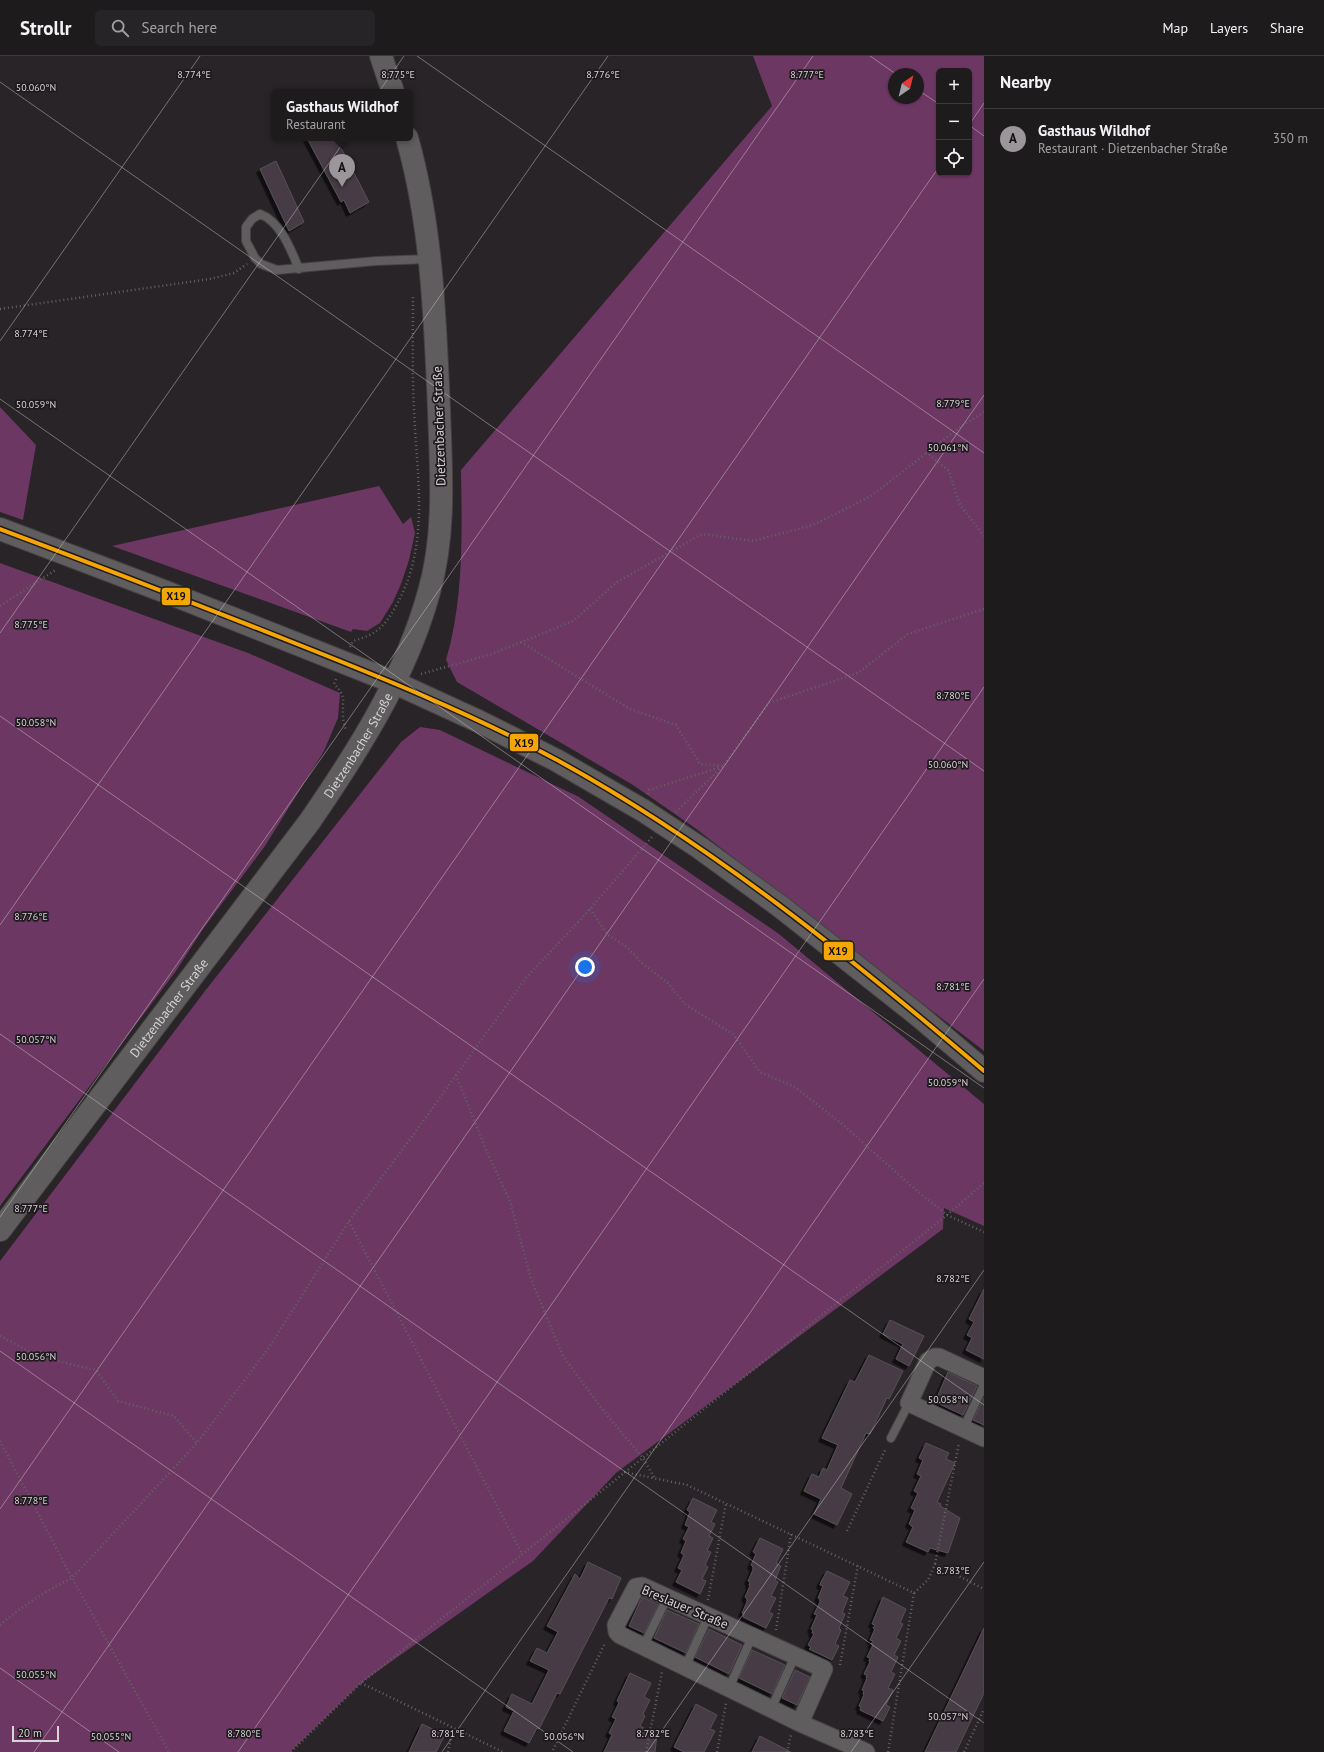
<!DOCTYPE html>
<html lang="en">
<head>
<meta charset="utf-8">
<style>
  :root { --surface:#1e1b1d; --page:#262426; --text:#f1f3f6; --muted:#a1a1a4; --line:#3c393b; --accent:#9a9699 }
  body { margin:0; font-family:"PT Sans",sans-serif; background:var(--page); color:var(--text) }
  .controls { position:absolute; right:12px; top:12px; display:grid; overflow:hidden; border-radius:6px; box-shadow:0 1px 3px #0004 }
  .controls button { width:36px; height:36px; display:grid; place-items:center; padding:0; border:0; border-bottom:1px solid var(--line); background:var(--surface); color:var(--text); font:20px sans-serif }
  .compass { position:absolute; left:888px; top:12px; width:36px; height:36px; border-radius:50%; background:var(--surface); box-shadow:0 1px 3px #0004; rotate:35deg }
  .scale { position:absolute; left:12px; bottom:10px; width:47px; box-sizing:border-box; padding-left:4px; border:2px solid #d7d3d6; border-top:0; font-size:11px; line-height:14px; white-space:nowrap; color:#d7d3d6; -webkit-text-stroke:3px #1f1a1e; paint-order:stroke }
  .you { position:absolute; left:585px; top:911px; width:14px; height:14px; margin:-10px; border:3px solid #fff; border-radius:50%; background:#1a73e8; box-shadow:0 0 0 6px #1a73e833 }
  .badge { display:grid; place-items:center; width:26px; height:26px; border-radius:50%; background:var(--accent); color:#111; font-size:13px; font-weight:700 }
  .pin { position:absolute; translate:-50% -33px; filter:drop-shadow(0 1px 2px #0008) }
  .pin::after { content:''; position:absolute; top:21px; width:14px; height:12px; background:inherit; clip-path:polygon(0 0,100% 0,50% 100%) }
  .popup { position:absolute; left:271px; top:33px; width:142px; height:52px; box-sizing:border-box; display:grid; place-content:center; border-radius:6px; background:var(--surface); filter:drop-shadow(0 1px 3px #0005); font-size:13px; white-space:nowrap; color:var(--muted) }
  .popup b { font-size:15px; color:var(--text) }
  .popup::after { content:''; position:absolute; left:50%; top:100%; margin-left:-8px; border:8px solid transparent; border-top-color:var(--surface) }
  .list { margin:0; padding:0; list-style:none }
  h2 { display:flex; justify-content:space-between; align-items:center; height:52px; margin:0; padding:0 16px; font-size:17px }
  h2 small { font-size:13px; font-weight:400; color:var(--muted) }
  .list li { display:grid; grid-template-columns:26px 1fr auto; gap:12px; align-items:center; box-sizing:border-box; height:60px; padding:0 16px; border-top:1px solid var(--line) }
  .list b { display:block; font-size:15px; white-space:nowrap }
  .list p { margin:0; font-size:13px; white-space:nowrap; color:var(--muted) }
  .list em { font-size:13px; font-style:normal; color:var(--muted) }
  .icon { flex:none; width:22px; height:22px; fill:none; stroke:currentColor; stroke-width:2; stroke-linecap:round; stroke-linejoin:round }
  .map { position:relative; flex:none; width:984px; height:1696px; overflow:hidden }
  header { display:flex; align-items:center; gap:24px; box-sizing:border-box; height:56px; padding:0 20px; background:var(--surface); border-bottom:1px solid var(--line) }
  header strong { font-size:19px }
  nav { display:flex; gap:22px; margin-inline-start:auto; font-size:14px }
  .search { width:280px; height:36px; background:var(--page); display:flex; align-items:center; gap:10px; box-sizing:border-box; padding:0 14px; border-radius:6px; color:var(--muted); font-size:15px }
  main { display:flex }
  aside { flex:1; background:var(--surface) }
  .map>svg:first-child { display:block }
  .forest { fill:#6d3763; fill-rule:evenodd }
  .building { fill:#463a44; stroke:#555254; filter:url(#shadow) }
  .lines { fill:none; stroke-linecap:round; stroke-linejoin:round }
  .lane-casing { stroke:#444143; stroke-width:10 }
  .street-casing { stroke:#444143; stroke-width:19 }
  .secondary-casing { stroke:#444143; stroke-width:24 }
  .path { stroke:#646264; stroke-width:2.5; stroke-dasharray:1 3; stroke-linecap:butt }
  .lane { stroke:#5f5d5e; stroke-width:8 }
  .street { stroke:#5f5d5e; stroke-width:17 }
  .secondary { stroke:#5f5d5e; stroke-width:22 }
  .bus-1-casing { stroke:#1f1a1e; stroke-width:7 }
  .bus-1 { stroke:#f7a600; stroke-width:4 }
  .ticks { fill:none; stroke:#d7d3d6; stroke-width:1; stroke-opacity:0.45 }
  .labels { text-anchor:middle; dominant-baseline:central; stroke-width:3.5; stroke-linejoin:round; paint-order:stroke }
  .street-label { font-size:13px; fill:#d7d3d6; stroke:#1f1a1e }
  .ticks-label { font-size:10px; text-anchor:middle; fill:#d7d3d6; stroke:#1f1a1e; stroke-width:3.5; stroke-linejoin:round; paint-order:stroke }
  .line-badge { stroke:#1f1a1e; stroke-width:1.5 }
  .pale-badge-label { font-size:11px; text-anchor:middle; font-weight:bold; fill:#111 }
</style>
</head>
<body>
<header>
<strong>Strollr</strong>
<div class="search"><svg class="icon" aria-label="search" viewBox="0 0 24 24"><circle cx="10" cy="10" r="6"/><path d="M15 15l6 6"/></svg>Search here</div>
<nav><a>Map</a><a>Layers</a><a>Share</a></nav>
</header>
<main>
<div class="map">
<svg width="984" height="1696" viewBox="0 0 984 1696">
  <defs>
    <filter id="shadow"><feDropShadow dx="-3.5" dy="3.5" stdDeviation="0" flood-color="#0009"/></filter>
  </defs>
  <rect width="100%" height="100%" fill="#282427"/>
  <path class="forest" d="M753,0H984V995L695,772L633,729L457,626L446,604C464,543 462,476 461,414L772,50ZM939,15H969V117H939ZM894,18H918V42H894Z
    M0,351L36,389L23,464L0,456Z
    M379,430L403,468L411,461L415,477L409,504L401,528L393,546L380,567L367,575L353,573L351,576L112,490Z
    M0,507L248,597L340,637L338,662L324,695L265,790L203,873L176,915L0,1150Z
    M420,671L440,674L579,741L779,878L984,1048V1170L944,1152L943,1173L616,1417L533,1505L361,1627L290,1696H0V1205L205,935L401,686Z"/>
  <path class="building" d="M307,82H336L369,146L350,157L344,144L341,146Z
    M276,105L304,166L289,175L260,113Z
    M984,1233V1303L966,1294L972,1282L967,1279L974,1266L969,1263Z
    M890,1264L924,1280L909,1310L896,1303L903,1288L883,1278Z
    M869,1299L903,1315L889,1343L887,1342L870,1378L866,1377L841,1432L852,1438L837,1469L814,1458L821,1443L804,1435L812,1418L819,1421L823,1412L827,1414L838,1389L822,1382L850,1324L855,1326Z
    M948,1316L977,1330L963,1359L935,1346Z
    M984,1342V1369L973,1364Z
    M926,1387L949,1397L946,1403L955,1407L937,1446L941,1448L940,1450L960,1462L948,1497L930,1492L928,1496L906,1486L913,1471L909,1468L915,1454L911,1452L918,1437L914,1435L921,1420L917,1418L923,1404L919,1402Z
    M693,1442L717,1454L711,1466L715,1468L709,1480L713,1482L707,1495L711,1496L705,1509L708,1511L702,1523L706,1525L700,1538L676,1526L682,1514L678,1512L684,1499L681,1497L686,1485L683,1483L689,1471L685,1469L690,1456L687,1454Z
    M760,1482L783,1493L776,1507L781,1510L775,1524L778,1526L771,1540L776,1542L769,1556L773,1558L766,1572L743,1561L744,1558L742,1557L747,1546V1543L745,1541L750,1530L749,1529L750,1526L748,1525L753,1514V1511L751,1509L756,1498L753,1496Z
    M588,1506L621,1522L612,1543L609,1542L560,1638L557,1637L539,1673L537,1672L529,1687L504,1675L514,1655L506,1651L512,1638L532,1648L549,1614L530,1605L537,1592L547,1597L558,1576L547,1570L575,1518L580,1523Z
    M827,1515L850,1526L843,1540L848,1542L842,1557L845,1558L839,1572L841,1574L835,1588L839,1590L832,1604L809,1593L811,1591L808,1589L814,1578L812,1577L813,1574L811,1573L817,1559L814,1558L820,1546V1543L818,1542L823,1530L820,1529L821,1526Z
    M642,1541L658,1549L644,1577L629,1570Z
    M883,1541L906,1553L900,1567L903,1568L896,1582L901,1585L894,1599L898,1601L891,1616L895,1618L888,1632L893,1634L886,1649L890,1651L883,1665L860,1654L861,1651L859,1650L864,1639L863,1638L864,1635L862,1634L867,1622L866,1621L867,1619L864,1618L870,1606L869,1605L870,1602L867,1601L873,1589L871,1588L873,1585L870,1584L875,1573L873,1572L875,1569L872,1568Z
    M667,1554L699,1568L686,1597L654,1582Z
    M984,1572V1637L956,1696H925Z
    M709,1573L742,1589L729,1618L695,1601Z
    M752,1594L785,1609L772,1638L739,1622Z
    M795,1614L810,1621L797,1649L782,1642Z
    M630,1617L651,1627L644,1641L650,1644L643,1658L645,1660L640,1670L657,1679L655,1696H604L612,1679L609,1677L616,1663L612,1661L619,1647L617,1645Z
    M696,1648L717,1659L710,1673L715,1675L704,1696H684L674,1691Z
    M422,1668L445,1679L436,1696H409Z
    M760,1680L791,1696H752Z"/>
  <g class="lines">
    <g class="lane-casing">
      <path id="lane" d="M299,213C291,194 281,166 260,158L252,163L246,171V185L255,202L261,208L277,214L376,205L428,203
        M963,1373L984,1329
        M891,1382L909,1347
        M643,1591L667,1542
        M685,1611L708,1561
        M729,1632L752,1581
        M771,1653L795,1600"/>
    </g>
    <g class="street-casing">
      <path id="street" d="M984,1322L939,1301H935L928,1305L909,1347L984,1382
        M800,1667L824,1613L642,1530L636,1531L616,1569L617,1576L620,1579L794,1664L800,1667L857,1692L866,1696"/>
    </g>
    <g class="secondary-casing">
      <g id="secondary">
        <path d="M381,0L393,36"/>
        <path d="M0,473L166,536L393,626L478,665L556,704L644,755L700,792L781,851L919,960L984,1015"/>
        <path id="s1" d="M0,1174L310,765C358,695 406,620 429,536C446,477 441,414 439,353C435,262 432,170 407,82"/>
      </g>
    </g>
    <path class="path" d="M0,253L210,223L234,217L247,208
      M926,396L949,415L960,449L984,480
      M0,550L57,513
      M521,586L630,653L676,669L700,708L723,710
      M350,591L353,585C378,578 385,570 397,548C431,487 416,418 414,352C412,315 413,277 413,240
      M421,618L492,598L573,565L617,526L702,478L753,485L813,469L871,440L960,371L984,356
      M336,623L334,628C347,641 342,643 343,659C343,665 345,670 346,675
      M648,738L649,734L721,711
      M676,756L723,710L769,647L858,617L908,578L984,553
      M590,853L608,879L627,891L644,909L667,926L686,949L733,978L760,1016L795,1031L842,1068L917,1135L947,1159L984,1176
      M456,1019L487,1096L510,1145L531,1223L563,1300L606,1358L643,1402L655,1423
      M349,1165L522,1498
      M0,1280L40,1301L96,1314L118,1345L174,1360L197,1387
      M0,1385L72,1522L169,1696
      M624,1416L687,1429L914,1537L928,1524L935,1508L984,1533
      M847,1475L886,1392
      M935,1508L959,1387
      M708,1544L726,1447
      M0,1569C22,1550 46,1535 72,1522L197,1387L268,1293L349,1165L408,1086L526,922L590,853L652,781
      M776,1574L791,1478
      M840,1609L858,1509
      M361,1627L503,1696
      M553,1694L605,1587
      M291,1696L361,1627L947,1159L984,1127
      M448,1696L453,1672
      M646,1696L662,1616
      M717,1696L726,1647
      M787,1696L791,1679
      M888,1696L914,1537
      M964,1696L984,1653"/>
    <use href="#lane" class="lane"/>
    <use href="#street" class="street"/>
    <use href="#secondary" class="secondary"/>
    <g class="bus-1-casing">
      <path id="bus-1" d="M0,473C96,509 191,546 287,584C378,620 470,657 557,704C712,789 850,901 984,1015"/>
    </g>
    <use href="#bus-1" class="bus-1"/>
  </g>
  <path class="ticks" d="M417,0L984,397M870,0L896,18M0,26L984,715M918,34L939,48M969,69L984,47M969,69L984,80M0,285L200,0M0,343L984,1032M0,577L404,0M0,660L984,1349M0,869L608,0M0,978L984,1667M0,1161L813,0M0,1295L573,1696M0,1453L939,111M0,1612L119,1696M34,1696L984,339M238,1696L984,631M442,1696L984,923M647,1696L984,1214M851,1696L984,1506"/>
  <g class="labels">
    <g class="street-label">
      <text transform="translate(439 370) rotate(-92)">Dietzenbacher Straße</text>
      <text stroke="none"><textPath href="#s1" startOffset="603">Dietzenbacher Straße</textPath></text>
      <text stroke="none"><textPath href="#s1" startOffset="279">Dietzenbacher Straße</textPath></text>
      <text transform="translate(685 1551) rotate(23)">Breslauer Straße</text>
    </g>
  </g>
  <g class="ticks-label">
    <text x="194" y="22">8.774°E</text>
    <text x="398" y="22">8.775°E</text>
    <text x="603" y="22">8.776°E</text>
    <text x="807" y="22">8.777°E</text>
    <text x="36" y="35">50.060°N</text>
    <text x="31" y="281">8.774°E</text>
    <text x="953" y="351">8.779°E</text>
    <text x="36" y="352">50.059°N</text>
    <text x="948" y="395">50.061°N</text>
    <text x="31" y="572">8.775°E</text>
    <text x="953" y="643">8.780°E</text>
    <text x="36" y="670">50.058°N</text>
    <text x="948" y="712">50.060°N</text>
    <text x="31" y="864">8.776°E</text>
    <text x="953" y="934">8.781°E</text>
    <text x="36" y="987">50.057°N</text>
    <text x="948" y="1030">50.059°N</text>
    <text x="31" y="1156">8.777°E</text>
    <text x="953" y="1226">8.782°E</text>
    <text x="36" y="1304">50.056°N</text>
    <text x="948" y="1347">50.058°N</text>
    <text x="31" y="1448">8.778°E</text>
    <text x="953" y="1518">8.783°E</text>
    <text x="36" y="1622">50.055°N</text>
    <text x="948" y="1664">50.057°N</text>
    <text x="244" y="1681">8.780°E</text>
    <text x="448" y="1681">8.781°E</text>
    <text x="653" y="1681">8.782°E</text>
    <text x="857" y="1681">8.783°E</text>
    <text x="111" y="1684">50.055°N</text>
    <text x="564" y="1684">50.056°N</text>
  </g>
  <g class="line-badge">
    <rect x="161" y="531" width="30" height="19" rx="4" fill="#f7a600"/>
    <rect x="509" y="677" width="30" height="19" rx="4" fill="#f7a600"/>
    <rect x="823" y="885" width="31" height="20" rx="4" fill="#f7a600"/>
  </g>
  <g class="pale-badge-label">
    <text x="176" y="544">X19</text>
    <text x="524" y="691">X19</text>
    <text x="838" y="899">X19</text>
  </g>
</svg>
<div class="controls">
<button>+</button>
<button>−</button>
<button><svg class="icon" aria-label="locate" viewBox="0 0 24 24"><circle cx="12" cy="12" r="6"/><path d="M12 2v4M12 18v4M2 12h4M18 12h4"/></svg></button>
</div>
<svg class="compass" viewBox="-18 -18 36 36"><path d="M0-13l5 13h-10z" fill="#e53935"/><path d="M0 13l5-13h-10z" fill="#a1a1a4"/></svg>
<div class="scale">20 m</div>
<div class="you"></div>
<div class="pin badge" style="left:342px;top:131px">A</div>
<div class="popup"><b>Gasthaus Wildhof</b>Restaurant</div>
</div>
<aside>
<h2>Nearby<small></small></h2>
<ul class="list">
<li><span class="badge">A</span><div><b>Gasthaus Wildhof</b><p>Restaurant · Dietzenbacher Straße</p></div><em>350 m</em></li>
</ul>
</aside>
</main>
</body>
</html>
